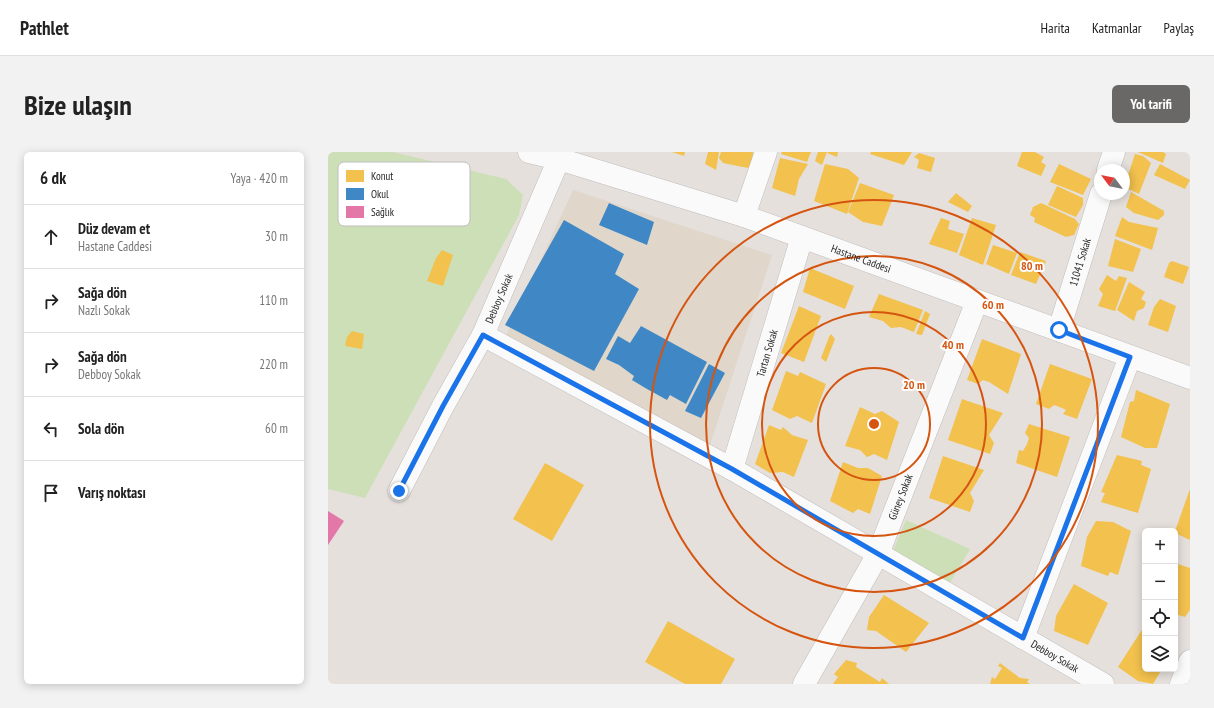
<!DOCTYPE html>
<html lang="tr">
<head>
<meta charset="utf-8">
<style>
  :root { --surface:#fff; --page:#f2f2f2; --text:#222; --muted:#767676; --line:#e0e0e0; --accent:#6a6866 }
  body { margin:0; font-family:"PT Sans Narrow",sans-serif; background:var(--page); color:var(--text) }
  .controls { position:absolute; right:12px; bottom:12px; display:grid; overflow:hidden; border-radius:6px; box-shadow:0 2px 10px #0003 }
  .controls button { width:36px; height:36px; display:grid; place-items:center; padding:0; border:0; border-bottom:1px solid var(--line); background:var(--surface); color:var(--text); font:20px sans-serif }
  .compass { position:absolute; left:766px; top:12px; width:36px; height:36px; border-radius:50%; background:var(--surface); box-shadow:0 2px 10px #0003; rotate:302deg }
  .stop { position:absolute; width:12px; height:12px; margin:-9px; border:3px solid #1a73e8; border-radius:50%; background:#fff }
  .stop.end { background:#1a73e8; border-color:#fff; box-shadow:0 1px 4px #0008 }
  .list { margin:0; padding:0; list-style:none }
  h2 { display:flex; justify-content:space-between; align-items:center; height:52px; margin:0; padding:0 16px; font-size:17px }
  h2 small { font-size:13px; font-weight:400; color:var(--muted) }
  .list li { display:grid; grid-template-columns:26px 1fr auto; gap:12px; align-items:center; box-sizing:border-box; height:64px; padding:0 16px; border-top:1px solid var(--line) }
  .list b { display:block; font-size:15px; white-space:nowrap }
  .list p { margin:0; font-size:13px; white-space:nowrap; color:var(--muted) }
  .list em { font-size:13px; font-style:normal; color:var(--muted) }
  .icon { flex:none; width:22px; height:22px; fill:none; stroke:currentColor; stroke-width:2; stroke-linecap:round; stroke-linejoin:round }
  .map { position:relative; flex:none; width:862px; height:532px; overflow:hidden; border-radius:6px }
  header { display:flex; align-items:center; gap:24px; box-sizing:border-box; height:56px; padding:0 20px; background:var(--surface); border-bottom:1px solid var(--line) }
  header strong { font-size:19px }
  nav { display:flex; gap:22px; margin-inline-start:auto; font-size:14px }
  .intro { display:flex; align-items:center; justify-content:space-between; box-sizing:border-box; height:96px; padding:0 24px }
  h1 { margin:0; font-size:28px }
  .button { padding:10px 18px; border-radius:6px; background:var(--accent); color:#fff; font-size:14px; font-weight:700 }
  main { display:flex; gap:24px; padding:0 24px }
  aside { flex:1; background:var(--surface); border-radius:6px; box-shadow:0 2px 10px #0003 }
  .map>svg:first-child { display:block }
  .education { fill:#e0d6ca }
  .green { fill:#cddfb6 }
  .homes { fill:#f2c14e }
  .schools { fill:#3f88c5 }
  .health { fill:#e377a8 }
  .lines { fill:none; stroke-linecap:round; stroke-linejoin:round }
  .minor-casing { stroke:#bfbdbd; stroke-width:23 }
  .minor { stroke:#fbfafa; stroke-width:22 }
  .route { stroke:#1a73e8; stroke-width:5 }
  .ring { fill:none; stroke:#d5540f; stroke-width:2 }
  .labels { text-anchor:middle; dominant-baseline:central; stroke-width:4; stroke-linejoin:round; paint-order:stroke }
  .street-label { font-size:11px; fill:#272727; stroke:#fff }
  .key { fill:#fff; stroke:#bebebe; stroke-width:1 }
  .key-label { font-size:11px; fill:#272727 }
  .centre { fill:#d5540f; stroke:#fff; stroke-width:2 }
  .ring-label { font-size:12px; text-anchor:middle; font-weight:bold; fill:#d5540f; stroke:#fff; stroke-width:4; stroke-linejoin:round; paint-order:stroke }
</style>
</head>
<body>
<header>
<strong>Pathlet</strong>
<nav><a>Harita</a><a>Katmanlar</a><a>Paylaş</a></nav>
</header>
<div class="intro"><h1>Bize ulaşın</h1><a class="button">Yol tarifi</a></div>
<main>
<aside>
<h2>6 dk<small>Yaya · 420 m</small></h2>
<ul class="list">
<li><svg class="icon" aria-label="ahead" viewBox="0 0 24 24"><path d="M12 20V5M6 11l6-6 6 6"/></svg><div><b>Düz devam et</b><p>Hastane Caddesi</p></div><em>30 m</em></li>
<li><svg class="icon" aria-label="right" viewBox="0 0 24 24"><path d="M7 20v-9h11M14 6l5 5-5 5"/></svg><div><b>Sağa dön</b><p>Nazlı Sokak</p></div><em>110 m</em></li>
<li><svg class="icon" aria-label="right" viewBox="0 0 24 24"><path d="M7 20v-9h11M14 6l5 5-5 5"/></svg><div><b>Sağa dön</b><p>Debboy Sokak</p></div><em>220 m</em></li>
<li><svg class="icon" aria-label="left" viewBox="0 0 24 24"><path d="M17 20v-9H6M10 6l-5 5 5 5"/></svg><div><b>Sola dön</b></div><em>60 m</em></li>
<li><svg class="icon" aria-label="arrive" viewBox="0 0 24 24"><path d="M6 21V4h12l-3 4 3 4H6"/></svg><div><b>Varış noktası</b></div></li>
</ul>
</aside>
<div class="map">
<svg width="862" height="532" viewBox="0 0 862 532">
  <rect width="100%" height="100%" fill="#e5e0dc"/>
  <path class="education" d="M245,38L444,103L376,311L170,201Z"/>
  <path class="green" d="M0,0H65L178,27L195,43L191,63L37,346L0,337Z
    M578,368L642,397L619,436L564,401Z"/>
  <path class="homes" d="M344,0H357L356,4Z
    M380,0H391L388,18L377,12Z
    M393,0H425L424,12L420,16L395,11L391,6Z
    M454,0H483L479,10L453,2Z
    M490,0H499L494,13L487,9Z
    M500,0H510L509,5L499,1Z
    M543,0H584L576,13L542,2Z
    M694,0H707L716,5L713,10L718,13L713,24L689,14Z
    M810,0H835L838,2L835,11Z
    M591,1L607,6L603,20L589,16L591,8L586,5Z
    M807,2L815,4L823,11L811,42L796,35Z
    M452,6L480,12L471,27L467,44L444,36Z
    M497,12L520,17L531,26L519,62L486,49Z
    M731,12L763,27L755,43L722,30Z
    M832,12L862,28L857,37L826,23Z
    M532,31L566,43L554,74L535,70L520,60Z
    M729,34L755,46V53L748,65L720,53Z
    M803,40L836,59V63L830,68L806,61L798,55Z
    M628,41L644,54L640,60L620,50Z
    M713,51L747,67L751,72L746,83L738,85L706,70L707,66L702,63L705,55Z
    M794,65L801,70L830,76L824,98L787,84Z
    M613,66L622,69L620,77L636,82L629,101L601,92Z
    M644,66L668,73L655,113L631,103Z
    M787,87L813,97L805,120L780,114Z
    M665,93L689,101L681,122L658,112Z
    M114,98L125,103L115,134L99,129L108,106Z
    M692,100L718,109L708,132L683,123Z
    M844,109L861,115L855,132L836,125L841,111Z
    M482,116L526,134L517,157L475,140Z
    M779,123L788,129L791,124L799,126L787,159L770,154L775,142L771,137Z
    M801,130L817,140L813,147L818,150L816,156L809,159L806,169L789,158Z
    M551,142L595,158L586,180L573,175L563,176L555,169L541,165Z
    M832,147L848,154L840,180L820,173L826,155Z
    M471,154L493,164L476,210L453,201Z
    M597,159L602,162L594,183L588,182Z
    M24,179L36,182L34,197L17,194L19,185Z
    M503,182L507,187L498,210L493,206L501,185Z
    M654,187L693,202L680,242L661,230L655,228L650,232L639,228Z
    M722,212L764,227L749,267L735,262L738,258L734,256L726,253L721,257L708,252Z
    M458,219L470,224L472,220L498,232L484,271L469,264L462,267L444,258Z
    M808,238L842,252L829,296H817L793,285L802,250L806,249Z
    M634,247L675,261L661,283L666,291L662,302L620,288Z
    M532,255L547,262L554,259L571,270L559,308L546,302L539,305L532,298L517,294Z
    M701,272L742,285L729,325L688,311L691,298L695,299L699,292L701,286L697,281Z
    M441,273L453,278L455,275L464,283L480,288L466,325L455,320L442,321L427,312Z
    M789,303L814,309L813,313L823,317L810,361L773,350L777,341L773,340Z
    M615,304L656,318L642,341L646,349L642,360L601,346Z
    M515,310L530,316H540L554,324L542,362L530,357L525,361L502,349Z
    M217,311L256,333L224,389L185,367Z
    M862,337V388L847,381V379Z
    M768,369L785,370L803,379L790,423L782,420L780,424L753,414L759,385Z
    M847,411L862,416V458L857,465L847,462Z
    M746,432L780,451L760,493L726,479L728,464Z
    M556,443L601,471L578,500L548,479L539,478L541,465Z
    M340,469L407,507L393,532H357L317,510Z
    M817,473V517H834L825,532L810,529L790,515Z
    M518,508L529,511L528,515L552,530L554,526L561,532H505L510,525L506,522Z
    M672,511L692,526L701,527L699,530L702,532H662L664,525L667,527L674,516L670,514Z"/>
  <path class="schools" d="M281,51L326,70L319,93L271,73Z
    M236,68L296,102L287,122L311,137L266,219L177,173Z
    M313,174L379,210L358,252L342,243L339,248L319,237L304,228L306,224L291,213L278,207L290,184L302,191Z
    M381,212L397,221L373,266L357,259Z"/>
  <path class="health" d="M0,359L16,369L0,393Z"/>
  <g class="lines">
    <g class="minor-casing">
      <g id="minor">
        <path id="s1" d="M201,0L231,7L416,64L862,226"/>
        <path d="M780,18L786,0"/>
        <path d="M416,64L438,0"/>
        <path id="s2" d="M731,178L773,42"/>
        <path id="s3" d="M155,183L404,317L775,532"/>
        <path id="s4" d="M404,317L474,85"/>
        <path id="s5" d="M71,339L115,254L155,183L231,7"/>
        <path d="M695,486L802,205"/>
        <path id="s6" d="M476,532L550,402L649,149"/>
        <path d="M853,532L862,509"/>
      </g>
    </g>
    <use href="#minor" class="minor"/>
  </g>
  <g class="lines">
    <path class="route" d="M71,339L115,254L155,183L404,317L695,486L802,205L731,178"/>
  </g>
  <g class="ring">
    <circle cx="546" cy="272" r="56"/>
    <circle cx="546" cy="272" r="112"/>
    <circle cx="546" cy="272" r="168"/>
    <circle cx="546" cy="272" r="224"/>
  </g>
  <g class="labels">
    <g class="street-label">
      <text stroke="none"><textPath href="#s1" startOffset="349">Hastane Caddesi</textPath></text>
      <text stroke="none"><textPath href="#s2" startOffset="71">11041 Sokak</textPath></text>
      <text stroke="none"><textPath href="#s5" startOffset="217">Debboy Sokak</textPath></text>
      <text stroke="none"><textPath href="#s4" startOffset="121">Tartan Sokak</textPath></text>
      <text stroke="none"><textPath href="#s6" startOffset="211">Güney Sokak</textPath></text>
      <text stroke="none"><textPath href="#s3" startOffset="656">Debboy Sokak</textPath></text>
    </g>
  </g>
  <rect x="10" y="10" width="132" height="64" rx="6" class="key"/>
  <rect x="18" y="18" width="18" height="12" fill="#f2c14e"/>
  <rect x="18" y="36" width="18" height="12" fill="#3f88c5"/>
  <rect x="18" y="54" width="18" height="12" fill="#e377a8"/>
  <g class="key-label">
    <text x="43" y="28">Konut</text>
    <text x="43" y="46">Okul</text>
    <text x="43" y="64">Sağlık</text>
  </g>
  <circle cx="546" cy="272" r="6" class="centre"/>
  <g class="ring-label">
    <text x="704" y="118">80 m</text>
    <text x="665" y="157">60 m</text>
    <text x="625" y="197">40 m</text>
    <text x="586" y="237">20 m</text>
  </g>
</svg>
<div class="controls">
<button>+</button>
<button>−</button>
<button><svg class="icon" aria-label="locate" viewBox="0 0 24 24"><circle cx="12" cy="12" r="6"/><path d="M12 2v4M12 18v4M2 12h4M18 12h4"/></svg></button>
<button><svg class="icon" aria-label="layers" viewBox="0 0 24 24"><path d="M12 4l9 5-9 5-9-5zM3 14l9 5 9-5"/></svg></button>
</div>
<svg class="compass" viewBox="-18 -18 36 36"><path d="M0-13l5 13h-10z" fill="#e53935"/><path d="M0 13l5-13h-10z" fill="#767676"/></svg>
<div class="stop" style="left:731px;top:178px"></div>
<div class="stop end" style="left:71px;top:339px"></div>
</div>
</main>
</body>
</html>
